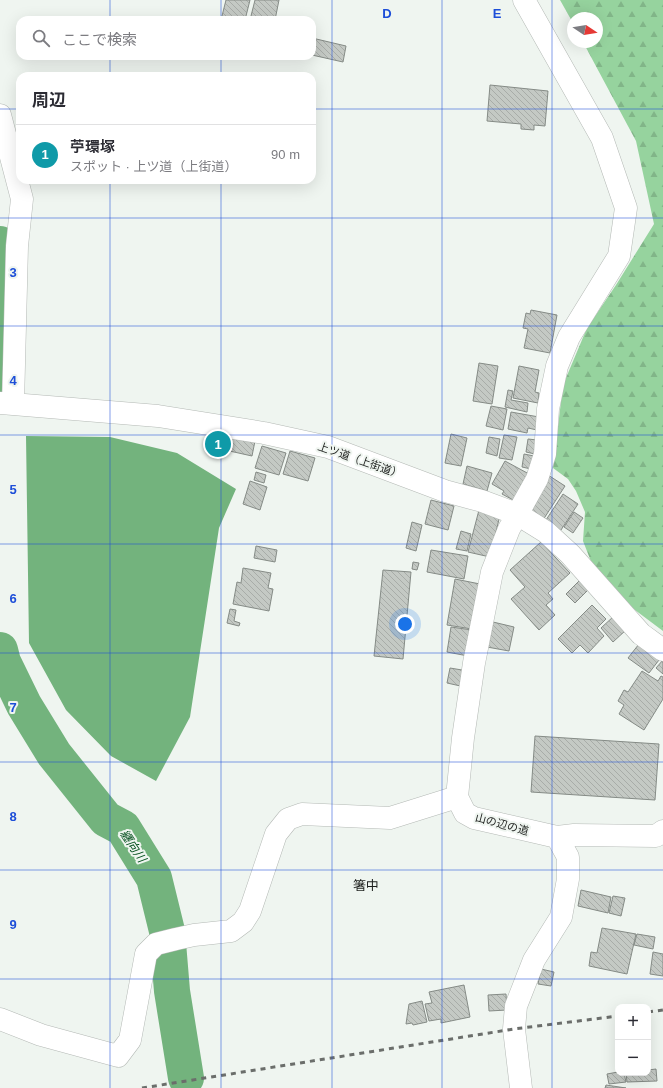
<!DOCTYPE html>
<html lang="ja">
<head>
<meta charset="utf-8">
<style>
  :root { --surface:#fff; --page:#f7f7f7; --text:#2b2b33; --muted:#7c7c81; --line:#e1e1e2; --accent:#111827 }
  body { margin:0; font-family:Helvetica,"Noto Sans JP",sans-serif; background:var(--page); color:var(--text) }
  .controls { position:absolute; right:12px; bottom:12px; display:grid; overflow:hidden; border-radius:8px; box-shadow:0 4px 16px #0002 }
  .controls button { width:36px; height:36px; display:grid; place-items:center; padding:0; border:0; border-bottom:1px solid var(--line); background:var(--surface); color:var(--text); font:20px sans-serif }
  .compass { position:absolute; left:567px; top:12px; width:36px; height:36px; border-radius:50%; background:var(--surface); box-shadow:0 4px 16px #0002; rotate:102deg }
  .you { position:absolute; left:405px; top:624px; width:14px; height:14px; margin:-10px; border:3px solid #fff; border-radius:50%; background:#1a73e8; box-shadow:0 0 0 6px #1a73e833 }
  .badge { display:grid; place-items:center; width:26px; height:26px; border-radius:50%; background:var(--accent); color:#fff; font-size:13px; font-weight:700 }
  .pin { position:absolute; translate:-50% -50%; border:2px solid #fff; box-shadow:0 1px 4px #0006 }
  .list { margin:0; padding:0; list-style:none }
  h2 { display:flex; justify-content:space-between; align-items:center; height:52px; margin:0; padding:0 16px; font-size:17px }
  h2 small { font-size:13px; font-weight:400; color:var(--muted) }
  .list li { display:grid; grid-template-columns:26px 1fr auto; gap:12px; align-items:center; box-sizing:border-box; height:60px; padding:0 16px; border-top:1px solid var(--line) }
  .list b { display:block; font-size:15px; white-space:nowrap }
  .list p { margin:0; font-size:13px; white-space:nowrap; color:var(--muted) }
  .list em { font-size:13px; font-style:normal; color:var(--muted) }
  .icon { flex:none; width:22px; height:22px; fill:none; stroke:currentColor; stroke-width:2; stroke-linecap:round; stroke-linejoin:round }
  .map { position:relative; flex:none; width:663px; height:1088px; overflow:hidden }
  .search { position:absolute; background:var(--surface); box-shadow:0 4px 16px #0002; left:16px; top:16px; width:300px; height:44px; display:flex; align-items:center; gap:10px; box-sizing:border-box; padding:0 14px; border-radius:12px; color:var(--muted); font-size:15px }
  .panel { position:absolute; background:var(--surface); box-shadow:0 4px 16px #0002; left:16px; top:72px; width:300px; height:112px; border-radius:12px }
  .map>svg:first-child { display:block }
  .forest { fill:url(#forest-firs) }
  .water { fill:#73b37d }
  .lines { fill:none; stroke-linecap:round; stroke-linejoin:round }
  .river { stroke:#73b37d; stroke-width:36 }
  .building { fill:url(#building-back-hatch); stroke:#858b86 }
  .minor-casing { stroke:#b4b9b5; stroke-width:23 }
  .minor { stroke:#fff; stroke-width:22 }
  .rail { stroke:#6b6e6b; stroke-width:3; stroke-dasharray:5 5; stroke-linecap:butt }
  .grid { fill:none; stroke:#1d4ed8; stroke-width:1; stroke-opacity:0.55 }
  .labels { text-anchor:middle; dominant-baseline:central; stroke-width:4; stroke-linejoin:round; paint-order:stroke }
  .street-label { font-size:11px; fill:#1b1d1b; stroke:#eff5f0 }
  .water-label { font-size:12px; font-style:italic; fill:#034f1d; stroke:#eff5f0 }
  .quarter-label { font-size:13px; fill:#1b1d1b; stroke:#eff5f0 }
  .grid-label { font-size:13px; text-anchor:middle; font-weight:bold; fill:#1d4ed8; stroke:#eff5f0; stroke-width:4; stroke-linejoin:round; paint-order:stroke }
</style>
</head>
<body>
<div class="map">
<svg width="663" height="1088" viewBox="0 0 663 1088">
  <defs>
    <pattern id="forest-firs" width="22" height="20" patternUnits="userSpaceOnUse"><rect width="22" height="20" fill="#96d39e"/><path d="M5 1l3.5 6h-7zM16 11l3.5 6h-7z" fill="#81b588"/></pattern>
    <pattern id="building-back-hatch" width="6" height="6" patternUnits="userSpaceOnUse"><rect width="6" height="6" fill="#c4c9c4"/><path d="M-1 5l2 2M0 0l6 6M5-1l2 2" fill="none" stroke="#a8aca8"/></pattern>
  </defs>
  <rect width="100%" height="100%" fill="#eff5f0"/>
  <path class="forest" d="M560,0H663V631L631,607L592,564L583,541L585,512L576,491L568,479L553,468L563,385L587,328L616,285L654,224L636,141L583,42H597V18H573V23Z"/>
  <path class="water" d="M26,436L110,437L177,453L236,489L219,528L190,717L156,781L111,756L66,710L29,643Z"/>
  <g class="lines">
    <path class="river" d="M0,244L4,324L0,396
      M0,650L3,662L24,705L54,754L106,819L123,828L154,878L167,931L172,991L186,1078"/>
  </g>
  <path class="building" d="M226,0H250L245,20H221Z
    M255,0H279L275,20H250Z
    M312,38L346,46L343,62L312,55Z
    M490,85L548,91L545,126L534,125V130L521,129V124L487,121Z
    M531,310L557,315L550,353L524,348L528,329L523,328L526,313L530,314Z
    M479,363L498,366L492,404L473,401Z
    M519,366L539,370L535,392L539,393L538,403L513,398Z
    M508,390L513,391L511,400L528,403L527,412L505,407Z
    M491,406L507,409L503,430L486,426Z
    M511,412L539,417L537,430L528,428L527,433L508,429Z
    M451,434L467,438L461,466L445,463Z
    M228,435L255,441L252,456L225,450Z
    M504,435L517,437L512,460L499,458Z
    M489,437L500,439L497,456L486,453Z
    M528,439L537,440L535,454L526,452Z
    M262,446L286,453L279,475L255,468Z
    M290,451L315,458L308,481L283,474Z
    M524,454L534,456L531,469L522,467Z
    M505,461L529,474L515,501L502,494L504,491L492,484Z
    M467,466L492,473L487,491L463,484Z
    M256,472L266,475L264,483L254,480Z
    M548,475L565,486L543,520L526,509Z
    M250,481L267,487L260,510L243,504Z
    M563,494L578,504L559,533L544,523Z
    M431,500L454,506L448,530L425,524Z
    M479,510L500,515L490,557L468,552Z
    M574,512L583,518L573,533L564,527Z
    M412,522L422,525L416,551L406,548Z
    M461,531L471,534L467,551L456,549Z
    M541,542L570,573L548,593L553,599L546,605L555,615L539,630L511,599L525,587L510,570Z
    M256,546L277,550L275,562L254,558Z
    M431,550L468,556L464,579L427,572Z
    M413,562L419,563L417,570L412,569Z
    M243,568L271,573L268,588L273,589L269,611L233,604L237,582L241,583Z
    M383,570L411,572L403,659L374,656Z
    M455,579L480,584L472,629L447,625Z
    M579,581L588,590L575,603L566,594Z
    M592,605L606,619L597,628L604,636L588,653L580,645L572,653L558,639Z
    M230,609L236,610L234,621L240,623L239,626L227,623Z
    M614,616L626,630L613,642L601,628Z
    M493,622L514,627L509,651L487,647Z
    M451,627L472,630L468,656L447,652Z
    M639,644L659,660L649,673L628,658Z
    M663,660V674L656,668Z
    M450,668L468,671L465,687L447,683Z
    M642,671L658,681L661,676L663,677V699L644,730L619,714L624,705L618,701L624,690L628,692Z
    M535,736L659,744L655,800L531,792Z
    M581,890L611,897L608,913L578,906Z
    M613,896L625,898L621,916L609,913Z
    M602,928L636,934L627,974L589,966L591,952L597,953Z
    M637,934L655,937L653,949L634,945Z
    M653,952L663,954V976L650,974Z
    M541,969L554,972L551,986L538,984Z
    M464,985L470,1017L441,1023V1019L429,1021L425,1004L432,1003L429,992Z
    M506,994L507,1010L489,1011L488,995Z
    M422,1001L427,1022L413,1025L412,1023L406,1024L409,1004Z
    M656,1069L657,1081L627,1082L626,1073H648V1070Z
    M618,1072L624,1073L626,1082L609,1084L607,1074Z
    M606,1085L626,1088H605Z"/>
  <g class="lines">
    <g class="minor-casing">
      <path id="minor" d="M0,115L22,199L17,246L13,404
        M0,403L158,416L264,433L328,447L445,491L482,501L517,514L546,532L570,554L641,634L663,650
        M557,837L574,835L656,836L663,831
        M0,1019L41,1035L118,1056L130,1040L146,954L156,944L176,939L194,935L231,931L243,922L250,911L276,834L288,819L302,814L390,818L457,797
        M521,1088L514,1029L516,1006L534,960L561,917L568,879V857L557,837L474,818L465,813L457,797L463,738L474,663L492,572L509,529L537,479L545,454L548,409L557,366L569,337L619,256L626,208L602,138L524,0"/>
    </g>
    <use href="#minor" class="minor"/>
    <path class="rail" d="M648,1012L663,1010
      M142,1088L514,1029L618,1016"/>
  </g>
  <path class="grid" d="M110,0V20M221,0V20M332,0V1088M442,0V1088M552,0V1088M110,56V76M221,56V76M0,109H20M312,109H663M110,180V1088M221,180V1088M0,218H663M0,326H663M0,435H663M0,544H663M0,653H663M0,762H663M0,870H663M0,979H663"/>
  <g class="labels">
    <g class="street-label">
      <text transform="translate(360 460) rotate(19)">上ツ道（上街道）</text>
      <text transform="translate(502 824) rotate(15)">山の辺の道</text>
    </g>
    <g class="water-label">
      <text transform="translate(133 846) rotate(56)">纒向川</text>
    </g>
    <g class="quarter-label">
      <text x="366" y="885">箸中</text>
    </g>
  </g>
  <g class="grid-label">
    <text x="387" y="18">D</text>
    <text x="497" y="18">E</text>
    <text x="13" y="277">3</text>
    <text x="13" y="385">4</text>
    <text x="13" y="494">5</text>
    <text x="13" y="603">6</text>
    <text x="13" y="712">7</text>
    <text x="13" y="821">8</text>
    <text x="13" y="929">9</text>
  </g>
</svg>
<div class="controls">
<button>+</button>
<button>−</button>
</div>
<svg class="compass" viewBox="-18 -18 36 36"><path d="M0-13l5 13h-10z" fill="#e53935"/><path d="M0 13l5-13h-10z" fill="#7c7c81"/></svg>
<div class="you"></div>
<div class="pin badge" style="left:218px;top:444px;background:#0f9aa8">1</div>
<div class="search"><svg class="icon" aria-label="search" viewBox="0 0 24 24"><circle cx="10" cy="10" r="6"/><path d="M15 15l6 6"/></svg>ここで検索</div>
<section class="panel">
<h2>周辺<small></small></h2>
<ul class="list">
<li><span class="badge" style="background:#0f9aa8">1</span><div><b>苧環塚</b><p>スポット · 上ツ道（上街道）</p></div><em>90 m</em></li>
</ul>
</section>
</div>
</body>
</html>
